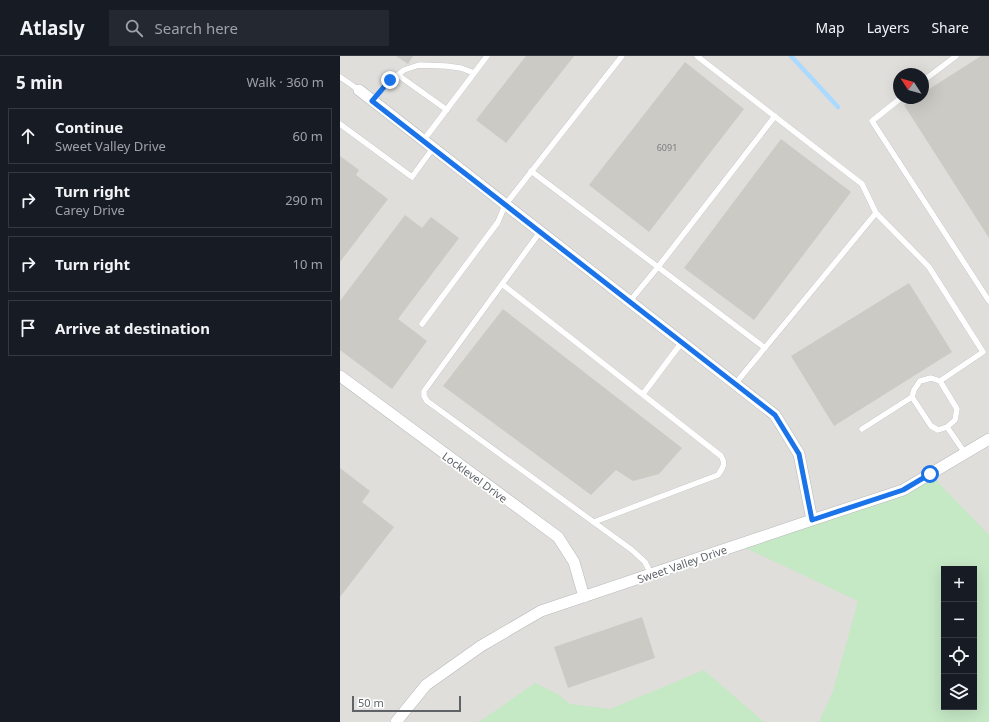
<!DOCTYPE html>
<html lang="en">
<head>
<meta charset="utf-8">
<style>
  :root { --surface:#171b24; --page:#242831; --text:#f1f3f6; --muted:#9ea1a6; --line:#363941 }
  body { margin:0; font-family:"Noto Sans",sans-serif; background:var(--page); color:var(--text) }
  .controls { position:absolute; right:12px; bottom:12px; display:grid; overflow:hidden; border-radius:0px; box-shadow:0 4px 16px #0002 }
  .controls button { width:36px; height:36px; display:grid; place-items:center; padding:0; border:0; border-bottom:1px solid var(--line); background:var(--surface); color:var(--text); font:20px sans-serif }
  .compass { position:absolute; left:553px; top:12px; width:36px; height:36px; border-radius:50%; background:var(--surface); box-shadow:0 4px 16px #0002; rotate:306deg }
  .scale { position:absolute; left:12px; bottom:10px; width:109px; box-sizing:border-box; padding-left:4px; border:2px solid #5f6368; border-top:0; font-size:11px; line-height:14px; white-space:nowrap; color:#5f6368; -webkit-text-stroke:3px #fff; paint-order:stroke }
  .stop { position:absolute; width:12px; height:12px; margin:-9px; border:3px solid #1a73e8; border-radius:50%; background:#fff }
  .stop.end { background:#1a73e8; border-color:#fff; box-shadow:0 1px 4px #0008 }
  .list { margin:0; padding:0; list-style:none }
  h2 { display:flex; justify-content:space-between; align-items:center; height:52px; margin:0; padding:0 16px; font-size:17px }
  h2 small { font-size:13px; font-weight:400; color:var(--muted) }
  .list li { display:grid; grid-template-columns:26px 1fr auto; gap:12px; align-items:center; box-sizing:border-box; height:56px; margin:0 8px 8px; padding:0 8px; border:1px solid var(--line); border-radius:0px }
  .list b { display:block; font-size:15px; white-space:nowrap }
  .list p { margin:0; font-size:13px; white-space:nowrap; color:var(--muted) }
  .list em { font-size:13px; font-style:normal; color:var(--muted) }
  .icon { flex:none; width:22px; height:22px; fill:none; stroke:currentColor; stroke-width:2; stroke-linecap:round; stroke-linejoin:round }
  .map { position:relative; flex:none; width:649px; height:666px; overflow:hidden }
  header { display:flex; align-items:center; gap:24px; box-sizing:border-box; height:56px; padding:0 20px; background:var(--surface); border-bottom:1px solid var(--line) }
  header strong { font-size:19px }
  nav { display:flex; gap:22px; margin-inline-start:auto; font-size:14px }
  .search { width:280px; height:36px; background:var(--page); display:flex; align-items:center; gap:10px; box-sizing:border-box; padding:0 14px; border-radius:0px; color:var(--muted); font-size:15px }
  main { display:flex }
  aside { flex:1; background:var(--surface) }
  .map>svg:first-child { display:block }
  .industrial { fill:#e0deda; fill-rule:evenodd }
  .green { fill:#c5e8c5; fill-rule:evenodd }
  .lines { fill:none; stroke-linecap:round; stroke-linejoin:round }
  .stream { stroke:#aadaff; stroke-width:4.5 }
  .building { fill:#cccac5 }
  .lane-casing { stroke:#b5b8bc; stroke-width:6 }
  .street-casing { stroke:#b5b8bc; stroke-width:12 }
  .lane { stroke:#fff; stroke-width:5.5 }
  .street { stroke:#fff; stroke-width:11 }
  .route { stroke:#1a73e8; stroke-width:5 }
  .labels { text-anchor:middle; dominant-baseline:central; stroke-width:3.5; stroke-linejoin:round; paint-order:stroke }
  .number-label { font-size:9px; fill:#7a7d7f }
  .street-label { font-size:11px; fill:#5f6368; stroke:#fff }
</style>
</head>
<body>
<header>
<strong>Atlasly</strong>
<div class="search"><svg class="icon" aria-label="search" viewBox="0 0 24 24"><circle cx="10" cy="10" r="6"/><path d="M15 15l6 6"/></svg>Search here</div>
<nav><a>Map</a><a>Layers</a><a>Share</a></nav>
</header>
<main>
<aside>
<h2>5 min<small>Walk · 360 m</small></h2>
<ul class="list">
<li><svg class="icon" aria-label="ahead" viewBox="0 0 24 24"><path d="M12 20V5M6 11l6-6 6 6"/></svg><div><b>Continue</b><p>Sweet Valley Drive</p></div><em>60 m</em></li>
<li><svg class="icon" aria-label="right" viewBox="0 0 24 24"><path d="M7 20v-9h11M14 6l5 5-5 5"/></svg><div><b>Turn right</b><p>Carey Drive</p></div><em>290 m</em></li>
<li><svg class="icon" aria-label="right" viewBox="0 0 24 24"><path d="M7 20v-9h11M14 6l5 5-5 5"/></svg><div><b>Turn right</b></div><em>10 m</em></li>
<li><svg class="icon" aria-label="arrive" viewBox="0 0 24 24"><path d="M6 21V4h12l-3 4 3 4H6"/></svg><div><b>Arrive at destination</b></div></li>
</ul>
</aside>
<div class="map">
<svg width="649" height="666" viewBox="0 0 649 666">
  <rect width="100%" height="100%" fill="#f1efe8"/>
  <path class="industrial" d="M0,0H649V666H0ZM559,18H583V42H559ZM604,513H634V651H604Z"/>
  <path class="green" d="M590,418L649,479V666H479L493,635L518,545L399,489L472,464ZM604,513H634V651H604Z
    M364,614L424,666H139L195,627L216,637L230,648L270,653Z"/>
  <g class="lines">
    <path class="stream" d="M451,0L498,51"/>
  </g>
  <path class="building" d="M56,0H73L68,8Z
    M186,0H234L166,87L136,64Z
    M641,0H649V182L564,49L575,42H583V37Z
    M345,6L404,53L309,176L249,129Z
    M441,83L511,136L414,264L344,212Z
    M0,100L19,114L16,119L48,143L0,206Z
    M65,159L82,172L91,161L119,182L58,263L87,285L52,333L0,294V245Z
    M569,227L612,296L494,370L451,300Z
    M163,253L342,392L319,418L293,425L276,414L251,439L103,330Z
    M0,412L30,435L22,446L54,471L0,541Z
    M302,561L315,602L228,632L214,591Z"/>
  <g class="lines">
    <g class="lane-casing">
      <path id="lane" d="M357,0L522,128L536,157L395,328
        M58,19L107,54
        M0,21L19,34
        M583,25L616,0
        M561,42L532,65L649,245
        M32,45L51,24L64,14L79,9L106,10L121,12L134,17
        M0,68L72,121L93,92
        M83,85L147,0
        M191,115L425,292
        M536,157L589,211L643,296L600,325
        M200,176L84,335V340L87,345L292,494L305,506L311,518
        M162,228L381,400C386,407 383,412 378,419L254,466
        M290,245L318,211L435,60
        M82,268L158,166L165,149L282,0
        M303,338L342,286
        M607,371L615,364L617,353L600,325L591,322L580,325L574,334L572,341L591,370L598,374L607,371L625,397
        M522,373L572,341"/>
    </g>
    <g class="street-casing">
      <path id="street" d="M19,34L435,359L459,398L472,464
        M0,320L218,481L234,506L244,541
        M56,666L86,629L141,590L201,555L472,464L563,434L649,383"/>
    </g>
    <use href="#lane" class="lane"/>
    <use href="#street" class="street"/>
  </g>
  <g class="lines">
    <path class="route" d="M50,24L32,45L435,359L459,398L472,464L563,434L590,418"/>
  </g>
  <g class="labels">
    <g class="number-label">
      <text x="327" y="91">6091</text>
    </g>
    <g class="street-label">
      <text transform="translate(135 421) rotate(36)">Locklevel Drive</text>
      <text transform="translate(342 508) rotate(-19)">Sweet Valley Drive</text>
    </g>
  </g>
</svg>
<div class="controls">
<button>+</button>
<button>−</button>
<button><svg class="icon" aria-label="locate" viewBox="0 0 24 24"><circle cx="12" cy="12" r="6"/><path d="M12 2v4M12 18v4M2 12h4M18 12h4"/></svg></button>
<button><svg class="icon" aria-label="layers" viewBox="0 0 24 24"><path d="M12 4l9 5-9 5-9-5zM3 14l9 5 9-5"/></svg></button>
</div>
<svg class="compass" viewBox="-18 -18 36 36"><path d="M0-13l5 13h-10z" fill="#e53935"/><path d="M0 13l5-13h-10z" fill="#9ea1a6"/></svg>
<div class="scale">50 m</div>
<div class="stop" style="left:590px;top:418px"></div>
<div class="stop end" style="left:50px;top:24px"></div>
</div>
</main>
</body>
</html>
